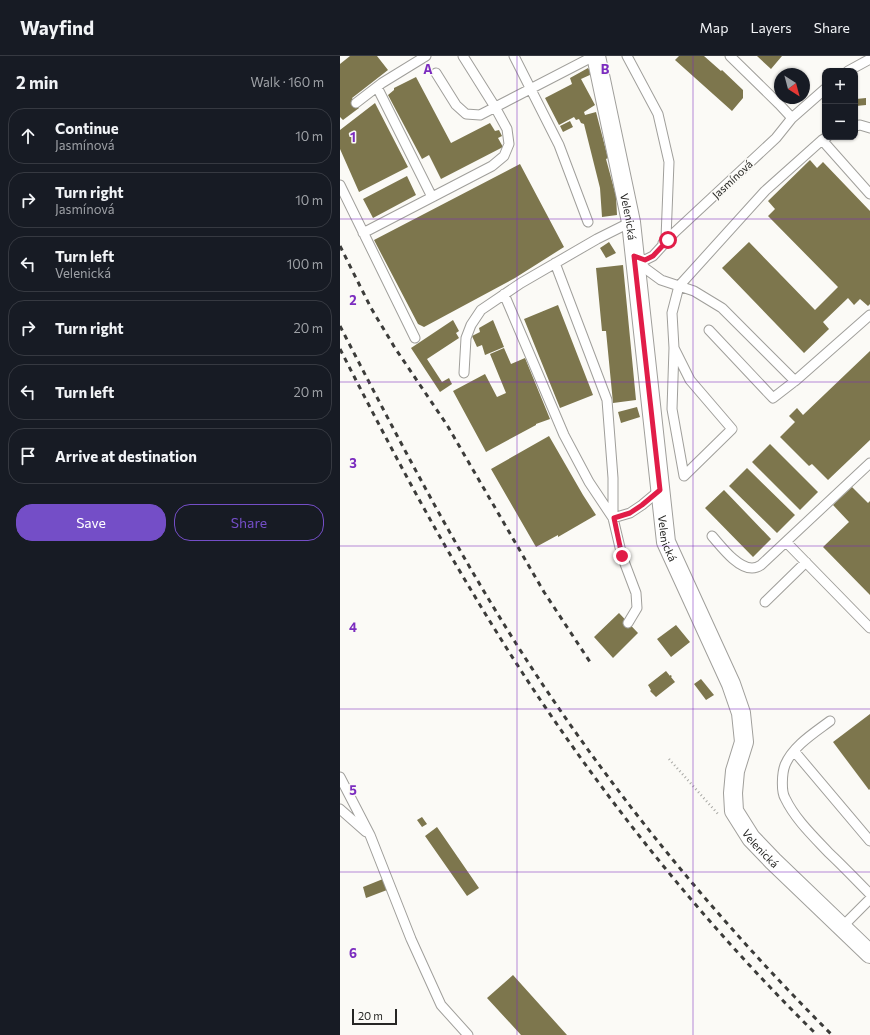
<!DOCTYPE html>
<html lang="en">
<head>
<meta charset="utf-8">
<style>
  :root { --surface:#171b24; --page:#20242c; --text:#f1f3f6; --muted:#9ea1a6; --line:#363941; --accent:#744ec7 }
  body { margin:0; font-family:Commissioner,sans-serif; background:var(--page); color:var(--text) }
  .controls { position:absolute; right:12px; top:12px; display:grid; overflow:hidden; border-radius:8px; box-shadow:0 1px 3px #0004 }
  .controls button { width:36px; height:36px; display:grid; place-items:center; padding:0; border:0; border-bottom:1px solid var(--line); background:var(--surface); color:var(--text); font:20px sans-serif }
  .compass { position:absolute; left:434px; top:12px; width:36px; height:36px; border-radius:50%; background:var(--surface); box-shadow:0 1px 3px #0004; rotate:144deg }
  .scale { position:absolute; left:12px; bottom:10px; width:45px; box-sizing:border-box; padding-left:4px; border:2px solid #262624; border-top:0; font-size:11px; line-height:14px; white-space:nowrap; color:#262624; -webkit-text-stroke:3px #fbfaf6; paint-order:stroke }
  .stop { position:absolute; width:12px; height:12px; margin:-9px; border:3px solid #e11d48; border-radius:50%; background:#fff }
  .stop.end { background:#e11d48; border-color:#fff; box-shadow:0 1px 4px #0008 }
  .list { margin:0; padding:0; list-style:none }
  h2 { display:flex; justify-content:space-between; align-items:center; height:52px; margin:0; padding:0 16px; font-size:17px }
  h2 small { font-size:13px; font-weight:400; color:var(--muted) }
  .list li { display:grid; grid-template-columns:26px 1fr auto; gap:12px; align-items:center; box-sizing:border-box; height:56px; margin:0 8px 8px; padding:0 8px; border:1px solid var(--line); border-radius:16px }
  .list b { display:block; font-size:15px; white-space:nowrap }
  .list p { margin:0; font-size:13px; white-space:nowrap; color:var(--muted) }
  .list em { font-size:13px; font-style:normal; color:var(--muted) }
  .actions { display:flex; gap:8px; padding:12px 16px }
  .actions a { flex:1; padding:9px 0; border:1px solid var(--accent); border-radius:16px; text-align:center; font-size:14px; color:var(--accent) }
  .actions .main { background:var(--accent); color:#fff }
  .icon { flex:none; width:22px; height:22px; fill:none; stroke:currentColor; stroke-width:2; stroke-linecap:round; stroke-linejoin:round }
  .map { position:relative; flex:none; width:530px; height:979px; overflow:hidden }
  header { display:flex; align-items:center; gap:24px; box-sizing:border-box; height:56px; padding:0 20px; background:var(--surface); border-bottom:1px solid var(--line) }
  header strong { font-size:19px }
  nav { display:flex; gap:22px; margin-inline-start:auto; font-size:14px }
  main { display:flex }
  aside { flex:1; background:var(--surface) }
  .map>svg:first-child { display:block }
  .building { fill:#7d764d }
  .lines { fill:none; stroke-linecap:round; stroke-linejoin:round }
  .lane-casing { stroke:#a09f9b; stroke-width:11 }
  .street-casing { stroke:#a09f9b; stroke-width:20 }
  .path { stroke:#a7a7a3; stroke-width:2.5; stroke-dasharray:1 3; stroke-linecap:butt }
  .lane { stroke:#fff; stroke-width:9 }
  .street { stroke:#fff; stroke-width:18 }
  .rail { stroke:#3c3c3a; stroke-width:3; stroke-dasharray:5 5; stroke-linecap:butt }
  .route { stroke:#e11d48; stroke-width:5 }
  .grid { fill:none; stroke:#7b2cbf; stroke-width:1; stroke-opacity:0.55 }
  .labels { text-anchor:middle; dominant-baseline:central; stroke-width:3; stroke-linejoin:round; paint-order:stroke }
  .street-label { font-size:11px; fill:#262624; stroke:#fbfaf6 }
  .grid-label { font-size:13px; text-anchor:middle; font-weight:bold; fill:#7b2cbf; stroke:#fbfaf6; stroke-width:3; stroke-linejoin:round; paint-order:stroke }
</style>
</head>
<body>
<header>
<strong>Wayfind</strong>
<nav><a>Map</a><a>Layers</a><a>Share</a></nav>
</header>
<main>
<aside>
<h2>2 min<small>Walk · 160 m</small></h2>
<ul class="list">
<li><svg class="icon" aria-label="ahead" viewBox="0 0 24 24"><path d="M12 20V5M6 11l6-6 6 6"/></svg><div><b>Continue</b><p>Jasmínová</p></div><em>10 m</em></li>
<li><svg class="icon" aria-label="right" viewBox="0 0 24 24"><path d="M7 20v-9h11M14 6l5 5-5 5"/></svg><div><b>Turn right</b><p>Jasmínová</p></div><em>10 m</em></li>
<li><svg class="icon" aria-label="left" viewBox="0 0 24 24"><path d="M17 20v-9H6M10 6l-5 5 5 5"/></svg><div><b>Turn left</b><p>Velenická</p></div><em>100 m</em></li>
<li><svg class="icon" aria-label="right" viewBox="0 0 24 24"><path d="M7 20v-9h11M14 6l5 5-5 5"/></svg><div><b>Turn right</b></div><em>20 m</em></li>
<li><svg class="icon" aria-label="left" viewBox="0 0 24 24"><path d="M17 20v-9H6M10 6l-5 5 5 5"/></svg><div><b>Turn left</b></div><em>20 m</em></li>
<li><svg class="icon" aria-label="arrive" viewBox="0 0 24 24"><path d="M6 21V4h12l-3 4 3 4H6"/></svg><div><b>Arrive at destination</b></div></li>
</ul>
<div class="actions"><a class="main">Save</a><a>Share</a></div>
</aside>
<div class="map">
<svg width="530" height="979" viewBox="0 0 530 979">
  <rect width="100%" height="100%" fill="#fbfaf6"/>
  <path class="building" d="M10,0H37L48,14L12,42L19,52L3,64L0,61V8Z
    M339,0H364L381,15L382,14L403,34V42L392,55L335,4Z
    M417,0H442L431,13Z
    M248,12L252,18L241,23L255,49L244,56L245,59L256,56L268,102L266,103L276,140L277,159L262,161L260,132L244,68L241,67L239,63L236,64L234,61L219,69L205,42L232,28L230,22Z
    M76,21L111,87L150,67L155,75L159,74L162,80L158,82L163,91L101,123L89,99L82,103L48,39L54,34V32Z
    M526,42V49L516,50V43Z
    M35,47L68,111L19,136L0,93V74Z
    M230,65L233,71L223,76L220,70Z
    M470,104L477,112L483,106L530,155V248L528,250L520,243L514,249L508,242L483,266L489,273L464,297L382,212L409,186L475,254L498,231L428,160L435,153L428,145Z
    M180,108L224,191L175,222L84,271L78,268L34,184Z
    M67,120L76,139L33,162L23,143Z
    M269,186L276,197L266,202L260,192Z
    M283,209L296,344L273,347L266,275H262L256,212Z
    M218,249L253,339L220,352L184,263Z
    M113,264L119,275L116,277L119,282L87,303L102,326L109,322L112,328L100,336L71,292Z
    M153,264L164,291L145,299L142,289L137,291L132,280L140,276L139,272Z
    M164,292L171,308L185,302L210,363L196,368V369L146,396L113,335L145,318L157,341L166,337L150,298Z
    M530,295V384L488,424L472,408L469,410L440,381L455,366L449,360L457,352L463,359Z
    M297,351L300,361L281,367L278,356Z
    M209,380L243,439L256,459L218,481V479L196,491L151,413Z
    M430,388L478,436L460,454L412,406Z
    M407,412L455,459L437,477L389,430Z
    M512,431L528,447L530,445V539L483,491L509,466L493,449Z
    M384,434L431,483L413,501L365,452Z
    M279,557L298,577L273,602L254,581Z
    M336,569L350,586L331,601L317,583Z
    M326,615L330,620V619L332,620L331,621L335,626L316,641L310,635L311,634L308,629Z
    M361,623L374,639L366,644L354,628Z
    M530,658V733L529,734L493,686Z
    M82,761L87,768L82,771L77,764Z
    M97,771L139,832L127,840L85,780Z
    M43,823L47,834L26,842L23,831Z
    M173,919L227,979H181L147,942Z"/>
  <g class="lines">
    <g class="lane-casing">
      <path id="lane" d="M174,0L219,89L248,166
        M287,0L318,58L329,106L326,182L323,187
        M390,0L439,48L452,62
        M508,15L530,3
        M96,17L116,49L126,58L140,59L254,0
        M37,31L92,141
        M16,47L42,27L86,0
        M515,70L520,69L530,72
        M482,84L530,138
        M0,129L75,282
        M23,177L152,110L164,100L169,88L167,73L155,51L123,0
        M294,200L305,204L313,200L335,176L436,82L452,62L485,33
        M298,204L306,213L321,224L354,235L382,252L455,325
        M215,207L267,344L273,422V462L282,500L296,537L297,552L288,567
        M164,238L224,379L249,426L273,462L290,457L302,449L320,434
        M369,274L433,342L455,325L530,259
        M334,292L350,324L392,373L344,420L332,353L334,292L332,257L339,230L425,135L482,84L487,81
        M124,317L126,282L131,269L141,254L181,227L257,183L291,166
        M372,480C381,490 397,512 412,512C415,512 418,511 421,509L530,407
        M446,486L530,572
        M425,546L466,506
        M490,665C474,677 453,690 445,709C442,717 441,735 445,742C455,763 473,780 489,797C503,810 516,824 530,838
        M454,695L530,785
        M0,721L30,779L71,883L101,949L128,979
        M0,753L26,776
        M502,871L530,843"/>
    </g>
    <g class="street-casing">
      <g id="street">
        <path id="s1" d="M256,0L291,166L326,486L391,628L401,657L404,686L395,715L393,737L394,755L411,782L433,805L530,898"/>
      </g>
    </g>
    <path class="path" d="M329,703L378,758"/>
    <use href="#lane" class="lane"/>
    <use href="#street" class="street"/>
    <path class="rail" d="M0,190L31,252L55,292L107,369L204,536L252,609
      M0,270C62,390 124,510 199,623C284,751 383,870 492,979
      M0,293C42,375 84,456 131,534C227,696 343,847 477,979"/>
  </g>
  <g class="lines">
    <path class="route" d="M282,500L274,462L290,457L302,449L320,434L294,200L305,204L313,200L328,184"/>
  </g>
  <path class="grid" d="M177,0V979M353,0V979M0,163H530M0,326H530M0,490H530M0,653H530M0,816H530"/>
  <g class="labels">
    <g class="street-label">
      <text transform="translate(392 123) rotate(-43)">Jasmínová</text>
      <text stroke="none"><textPath href="#s1" startOffset="164">Velenická</textPath></text>
      <text stroke="none"><textPath href="#s1" startOffset="488">Velenická</textPath></text>
      <text stroke="none"><textPath href="#s1" startOffset="824">Velenická</textPath></text>
    </g>
  </g>
  <g class="grid-label">
    <text x="88" y="18">A</text>
    <text x="265" y="18">B</text>
    <text x="13" y="86">1</text>
    <text x="13" y="249">2</text>
    <text x="13" y="412">3</text>
    <text x="13" y="576">4</text>
    <text x="13" y="739">5</text>
    <text x="13" y="902">6</text>
  </g>
</svg>
<div class="controls">
<button>+</button>
<button>−</button>
</div>
<svg class="compass" viewBox="-18 -18 36 36"><path d="M0-13l5 13h-10z" fill="#e53935"/><path d="M0 13l5-13h-10z" fill="#9ea1a6"/></svg>
<div class="scale">20 m</div>
<div class="stop" style="left:328px;top:184px"></div>
<div class="stop end" style="left:282px;top:500px"></div>
</div>
</main>
</body>
</html>
